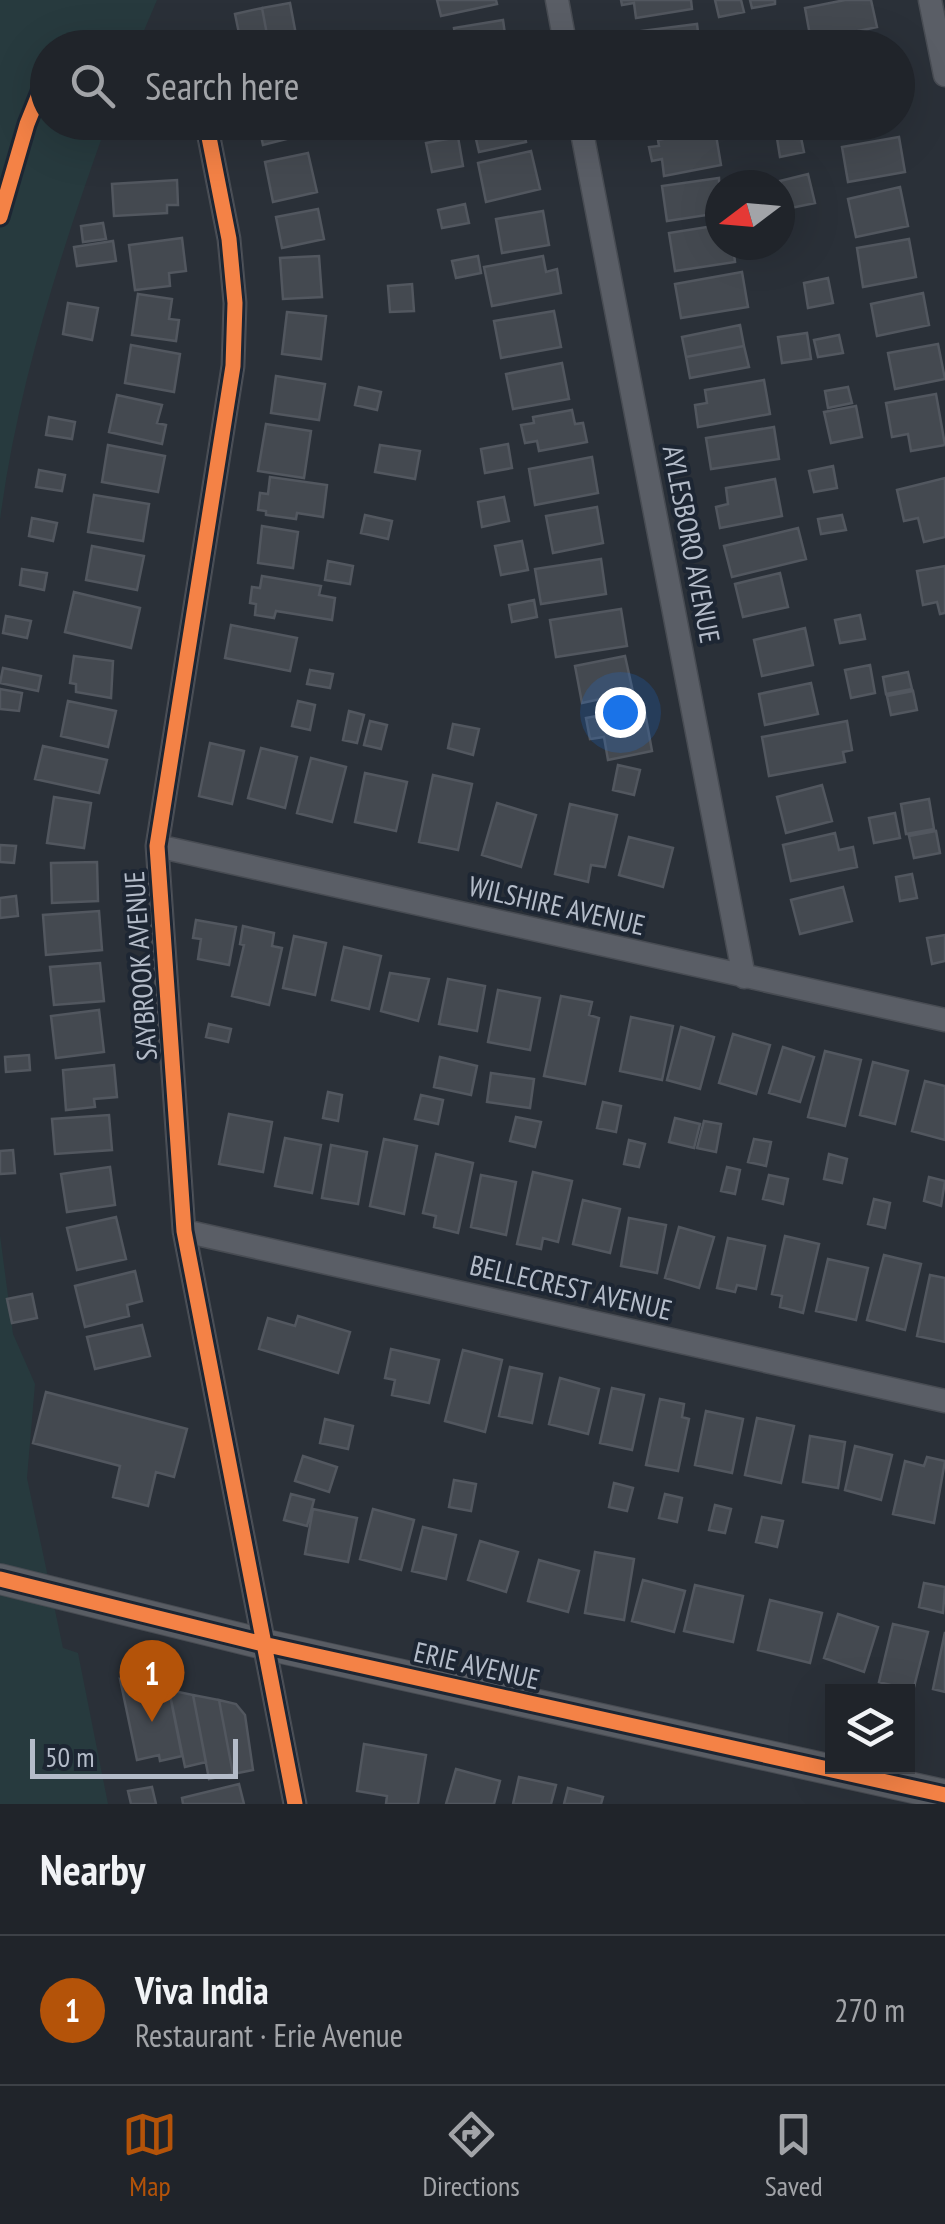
<!DOCTYPE html>
<html lang="en">
<head>
<meta charset="utf-8">
<style>
  :root { --surface:#20242a; --page:#2d3036; --text:#f1f3f6; --muted:#a2a4a8; --line:#3d4147; --accent:#b45309 }
  body { margin:0; font-family:"PT Sans Narrow",sans-serif; background:var(--page); color:var(--text) }
  .controls { position:absolute; right:30px; bottom:30px; display:grid; overflow:hidden; border-radius:0px; box-shadow:0 10px 40px #0002 }
  .controls button { width:90px; height:90px; display:grid; place-items:center; padding:0; border:0; border-bottom:2px solid var(--line); background:var(--surface); color:var(--text); font:50px sans-serif }
  .compass { position:absolute; left:705px; top:170px; width:90px; height:90px; border-radius:50%; background:var(--surface); box-shadow:0 10px 40px #0002; rotate:254deg }
  .scale { position:absolute; left:30px; bottom:25px; width:208px; box-sizing:border-box; padding-left:10px; border:5px solid #b4bcc9; border-top:0; font-size:28px; line-height:35px; white-space:nowrap; color:#b4bcc9; -webkit-text-stroke:8px #1d2633; paint-order:stroke }
  .you { position:absolute; left:620px; top:712px; width:35px; height:35px; margin:-25px; border:8px solid #fff; border-radius:50%; background:#1a73e8; box-shadow:0 0 0 15px #1a73e833 }
  .badge { display:grid; place-items:center; width:65px; height:65px; border-radius:50%; background:var(--accent); color:#fff; font-size:32px; font-weight:700 }
  .pin { position:absolute; translate:-50% -82px; filter:drop-shadow(0 2px 5px #0008) }
  .pin::after { content:''; position:absolute; top:52px; width:35px; height:30px; background:inherit; clip-path:polygon(0 0,100% 0,50% 100%) }
  .list { margin:0; padding:0; list-style:none }
  h2 { display:flex; justify-content:space-between; align-items:center; height:130px; margin:0; padding:0 40px; font-size:42px }
  h2 small { font-size:32px; font-weight:400; color:var(--muted) }
  .list li { display:grid; grid-template-columns:65px 1fr auto; gap:30px; align-items:center; box-sizing:border-box; height:150px; padding:0 40px; border-top:2px solid var(--line) }
  .list b { display:block; font-size:38px; white-space:nowrap }
  .list p { margin:0; font-size:32px; white-space:nowrap; color:var(--muted) }
  .list em { font-size:32px; font-style:normal; color:var(--muted) }
  .icon { flex:none; width:55px; height:55px; fill:none; stroke:currentColor; stroke-width:2; stroke-linecap:round; stroke-linejoin:round }
  .map { position:relative; flex:none; width:945px; height:1804px; overflow:hidden }
  .search { position:absolute; background:var(--surface); box-shadow:0 10px 40px #0002; left:30px; right:30px; top:30px; height:110px; display:flex; align-items:center; gap:25px; box-sizing:border-box; padding:0 35px; border-radius:55px; color:var(--muted); font-size:38px }
  .sheet { height:280px; background:var(--surface) }
  nav { display:flex; justify-content:space-around; align-items:center; box-sizing:border-box; height:140px; border-top:2px solid var(--line); background:var(--surface); font-size:28px; color:var(--muted) }
  nav a { display:grid; justify-items:center; gap:5px }
  nav .on { color:var(--accent) }
  .map>svg:first-child { display:block }
  .green { fill:#273a3e }
  .building { fill:#444950; stroke:#52575f; stroke-width:2.5 }
  .lines { fill:none; stroke-linecap:round; stroke-linejoin:round }
  .street-casing { stroke:#484c53; stroke-width:25 }
  .secondary-casing { stroke:#484c53; stroke-width:32 }
  .street { stroke:#5a5e66; stroke-width:22 }
  .secondary { stroke:#595d64; stroke-width:30 }
  .cycleway-casing { stroke:#1d2633; stroke-width:21 }
  .cycleway { stroke:#f48246; stroke-width:15 }
  .labels { text-anchor:middle; dominant-baseline:central; stroke-width:8; stroke-linejoin:round; paint-order:stroke }
  .street-label { font-size:28px; fill:#b4bcc9; stroke:#1d2633 }
</style>
</head>
<body>
<div class="map">
<svg width="945" height="1804" viewBox="0 0 945 1804">
  <rect width="100%" height="100%" fill="#2a3038"/>
  <path class="green" d="M0,0H157L137,47L48,48V122L107,123C61,252 18,383 0,520Z
    M0,1235L13,1334L35,1384L27,1478L63,1648L78,1653L108,1804H0Z"/>
  <path class="building" d="M437,0H496L497,4L441,16Z
    M621,0H691L692,9L636,18L634,3L622,5Z
    M715,0H741L744,12L719,17Z
    M750,0H775V4L752,8Z
    M845,0H871L877,27L811,41L805,8Z
    M290,3L297,40L269,45L262,8Z
    M262,8L269,45L242,48L235,14Z
    M503,20L507,48H457L454,28Z
    M697,24L700,48H643L641,31Z
    M877,40L878,48H830Z
    M751,41L752,48H727V46Z
    M258,122H303L306,134L263,145Z
    M472,122H522L526,142L479,152Z
    M844,122H887L845,129Z
    M799,128L804,152L780,157L776,132Z
    M715,129L721,165L664,176L662,159L652,161L649,147L659,146L658,140Z
    M458,137L463,166L432,172L426,143Z
    M899,137L905,172L848,182L842,147Z
    M531,151L540,189L486,202L478,163Z
    M308,153L317,192L273,202L265,162Z
    M808,174L815,203L786,209L780,181Z
    M719,178L720,213L667,221L662,186Z
    M177,180L178,205H167V213L114,216L112,184Z
    M900,187L908,226L856,237L848,199Z
    M465,204L469,223L442,228L438,210Z
    M318,209L324,239L282,248L276,217Z
    M543,211L549,245L502,253L496,219Z
    M103,223L106,239L83,242L81,226Z
    M720,225V245H733L735,262L675,271L669,233Z
    M182,238L186,271L169,273L170,286L135,290L129,245Z
    M909,239L916,277L863,287L857,248Z
    M113,241L116,261L77,266L74,247Z
    M319,256L322,297L283,299L280,258Z
    M478,256L481,273L456,278L452,261Z
    M543,256L546,272L557,269L561,293L492,306L484,267Z
    M742,272L748,307L681,318L675,284Z
    M828,278L833,303L808,308L804,283Z
    M412,284L414,311L390,312L388,286Z
    M923,293L929,325L877,336L871,304Z
    M138,294L172,299L169,319L179,320L176,341L132,335Z
    M68,303L98,308L92,340L63,334Z
    M554,311L561,347L501,358L494,321Z
    M287,312L326,316L321,359L282,354Z
    M740,325L744,346L686,357L682,337Z
    M807,333L811,359L782,363L778,337Z
    M839,335L843,353L818,357L814,340Z
    M938,344L945,379L895,389L888,353Z
    M131,345L180,354L174,392L125,383Z
    M744,346L749,367L690,378L686,357Z
    M562,363L569,399L513,409L506,374Z
    M276,376L325,384L319,420L271,413Z
    M764,380L770,414L698,427L695,405L707,403L705,390Z
    M359,387L381,392L377,410L355,405Z
    M848,387L852,403L828,408L825,391Z
    M936,394L945,445L911,451L908,434L892,437L886,403Z
    M117,395L162,405L157,423L166,425L162,444L109,432Z
    M856,406L862,437L831,443L824,412Z
    M572,410L575,424L583,423L587,442L539,451L537,441L525,443L521,425L534,423L533,417Z
    M49,417L75,422L72,439L46,435Z
    M266,424L311,431L304,478L258,471Z
    M774,427L779,459L711,469L706,438Z
    M508,444L512,468L485,473L481,449Z
    M108,445L165,456L158,492L102,482Z
    M380,445L420,451L415,479L375,472Z
    M592,457L598,493L535,505L529,469Z
    M833,466L837,488L814,492L809,471Z
    M39,470L65,475L62,491L36,487Z
    M270,477L327,485L323,517L297,513L296,519L266,515V511L258,510L260,493L268,494Z
    M945,478V537L924,542L918,518L904,521L897,490Z
    M775,479L782,516L720,528L716,507L728,504L726,488Z
    M94,495L149,504L143,541L88,532Z
    M504,497L509,521L482,527L478,502Z
    M597,507L603,543L553,553L546,516Z
    M365,515L392,521L388,539L361,533Z
    M842,515L846,530L821,534L818,519Z
    M32,518L57,523L53,541L29,536Z
    M262,526L298,532L293,568L258,563Z
    M798,528L806,559L732,577L724,546Z
    M522,541L528,570L501,575L495,546Z
    M92,546L144,556L137,590L86,580Z
    M601,559L606,594L541,604L535,569Z
    M328,561L353,566L350,584L325,580Z
    M945,566V613L940,614L937,602L923,605L917,571Z
    M22,569L47,573L44,590L20,585Z
    M780,573L788,607L743,617L735,584Z
    M262,576L321,586L319,595L335,598L332,620L276,611L274,618L255,615L256,604L250,603L252,587L260,588Z
    M74,592L140,608L131,648L65,632Z
    M534,600L537,617L512,622L509,605Z
    M621,609L627,646L556,657L550,620Z
    M860,615L865,639L840,643L835,620Z
    M6,616L31,621L27,638L3,633Z
    M231,625L297,638L290,671L225,658Z
    M805,628L813,665L762,676L754,640Z
    M74,656L113,661L111,698L76,692V684L70,683Z
    M625,656L633,692L582,703L575,666Z
    M870,665L875,693L851,698L845,670Z
    M3,668L41,676L38,691L0,683Z
    M310,670L333,674L330,688L307,684Z
    M908,672L912,689L886,694L883,677Z
    M811,683L818,714L765,725L759,694Z
    M0,689L22,693L19,711L0,709Z
    M913,691L917,710L891,715L887,696Z
    M68,701L116,711L108,747L61,736Z
    M298,701L315,705L310,730L292,726Z
    M644,707L652,751L608,760L604,737L590,739L586,718Z
    M349,711L364,715L357,743L343,740Z
    M370,721L387,725L381,749L364,745Z
    M847,721L852,750L843,752L845,762L769,776L762,737Z
    M453,724L479,729L473,755L448,748Z
    M210,743L244,751L232,804L199,796Z
    M43,746L107,760L99,793L35,779Z
    M261,748L297,757L285,808L248,798Z
    M311,758L346,767L332,822L297,813Z
    M618,765L640,770L634,795L613,790Z
    M365,773L407,782L396,831L355,822Z
    M433,775L472,784L458,850L419,842Z
    M822,785L832,821L786,833L777,797Z
    M54,797L91,803L84,848L47,843Z
    M929,799L934,829L906,834L901,804Z
    M497,803L536,815L521,867L482,855Z
    M570,804L617,815L605,867L591,865L588,882L555,874Z
    M895,813L900,838L874,843L869,818Z
    M936,831L940,853L914,858L909,836Z
    M835,833L839,850L853,847L857,867L791,881L783,845Z
    M629,837L673,848L663,887L619,875Z
    M0,845L16,846L14,863L0,862Z
    M97,862L98,901L52,903L51,863Z
    M912,874L917,898L900,901L896,877Z
    M843,887L852,921L800,934L791,900Z
    M16,896L18,916L0,918V898Z
    M99,911L102,950L46,955L43,915Z
    M196,920L236,927L229,965L198,959L201,939L193,938Z
    M243,926L274,933L272,946L282,948L269,1005L232,996L244,945L240,944Z
    M945,935V961L932,964L927,938Z
    M294,936L326,943L315,995L283,988Z
    M344,947L381,956L369,1009L332,1000Z
    M100,963L104,1001L54,1005L50,967Z
    M390,973L429,979L418,1021L381,1011Z
    M448,979L485,986L477,1031L439,1024Z
    M498,990L540,998L530,1050L488,1042Z
    M561,996L592,1002L589,1015L599,1018L585,1084L544,1076Z
    M99,1010L104,1052L56,1058L51,1016Z
    M631,1017L673,1026L662,1080L620,1071Z
    M209,1024L231,1029L228,1042L206,1037Z
    M681,1027L714,1037L700,1089L667,1080Z
    M733,1034L770,1045L756,1094L719,1083Z
    M783,1047L814,1057L800,1102L769,1093Z
    M825,1051L861,1060L845,1126L808,1117Z
    M29,1055L30,1070L6,1072L5,1057Z
    M440,1057L477,1066L471,1095L434,1087Z
    M873,1062L908,1071L895,1124L860,1115Z
    M114,1065L117,1097L94,1099L95,1107L66,1110L63,1070Z
    M491,1073L534,1079L530,1108L487,1102Z
    M925,1081L945,1086V1140L912,1131Z
    M328,1092L342,1095L338,1121L323,1118Z
    M421,1095L443,1100L438,1124L415,1119Z
    M603,1102L621,1106L616,1132L597,1128Z
    M229,1114L272,1122L263,1172L219,1164Z
    M109,1115L112,1150L55,1154L52,1119Z
    M516,1117L541,1122L535,1147L510,1141Z
    M675,1118L700,1124L694,1148L669,1142Z
    M704,1121L721,1124L716,1152L697,1148Z
    M285,1138L321,1145L312,1193L275,1186Z
    M384,1139L417,1146L404,1214L370,1206Z
    M754,1139L771,1142L766,1166L748,1162Z
    M629,1140L645,1144L639,1167L624,1164Z
    M331,1145L367,1152L358,1204L322,1198Z
    M13,1150L15,1173L0,1174V1151Z
    M436,1154L473,1163L458,1233L434,1227L436,1216L423,1213Z
    M829,1154L847,1159L842,1183L824,1179Z
    M110,1167L115,1205L67,1212L61,1174Z
    M727,1167L740,1170L735,1194L721,1191Z
    M533,1172L572,1181L558,1242L543,1238L541,1249L517,1244Z
    M481,1175L516,1182L506,1235L471,1227Z
    M769,1175L788,1179L783,1204L763,1199Z
    M929,1177L945,1181L941,1206L924,1201Z
    M874,1199L890,1203L885,1228L868,1224Z
    M583,1200L620,1209L610,1253L573,1244Z
    M116,1217L126,1259L77,1270L67,1228Z
    M629,1218L666,1225L657,1273L621,1266Z
    M679,1227L714,1237L699,1288L665,1278Z
    M785,1236L819,1244L803,1313L780,1307L782,1296L772,1294Z
    M728,1238L765,1246L756,1289L737,1285L735,1292L717,1288Z
    M884,1255L921,1264L905,1330L867,1320Z
    M828,1259L868,1268L856,1320L816,1311Z
    M135,1271L142,1301L127,1305L129,1316L85,1327L75,1286Z
    M930,1275L945,1278V1342L917,1336Z
    M32,1294L37,1318L12,1323L7,1299Z
    M298,1316L350,1332L338,1373L259,1349L268,1318L295,1326Z
    M142,1325L150,1356L95,1369L87,1337Z
    M391,1349L439,1360L429,1403L392,1395L395,1380L385,1378Z
    M463,1350L502,1360L485,1432L445,1421Z
    M510,1367L542,1374L532,1423L499,1416Z
    M560,1378L599,1389L588,1434L549,1424Z
    M612,1388L644,1395L632,1450L600,1443Z
    M46,1392L187,1429L174,1477L156,1472L148,1506L113,1497L120,1466L33,1443Z
    M660,1399L684,1404L682,1417L689,1419L678,1471L646,1465Z
    M706,1411L743,1419L732,1473L695,1465Z
    M757,1418L794,1426L781,1483L745,1475Z
    M325,1419L353,1426L348,1449L320,1443Z
    M810,1436L845,1442L838,1488L803,1482Z
    M855,1446L892,1455L881,1500L845,1490Z
    M303,1456L337,1467L329,1492L295,1481Z
    M927,1457L945,1461L934,1523L893,1514L905,1461L924,1466Z
    M454,1480L476,1484L471,1511L449,1507Z
    M614,1483L633,1488L627,1511L609,1507Z
    M291,1494L314,1500L307,1526L284,1520Z
    M665,1494L682,1498L677,1522L659,1518Z
    M715,1505L731,1509L725,1533L709,1530Z
    M313,1509L357,1518L348,1562L305,1554Z
    M373,1509L414,1520L401,1570L360,1559Z
    M762,1517L783,1521L777,1547L756,1542Z
    M423,1527L456,1535L446,1579L412,1571Z
    M480,1541L518,1552L506,1592L468,1580Z
    M595,1552L634,1559L624,1620L585,1613Z
    M539,1560L579,1571L568,1612L528,1601Z
    M643,1580L685,1591L674,1632L632,1621Z
    M924,1583L945,1587L943,1613L919,1607Z
    M695,1585L743,1596L733,1642L684,1631Z
    M770,1600L822,1613L810,1663L758,1650Z
    M838,1614L878,1627L864,1672L824,1658Z
    M893,1624L928,1632L913,1691L879,1682Z
    M945,1632V1692L933,1689Z
    M120,1679L169,1690L182,1756L160,1761L159,1755L137,1760Z
    M169,1690L193,1695L206,1762L185,1767Z
    M193,1695L219,1700L233,1774L209,1779Z
    M219,1700L236,1704L245,1715L253,1770L233,1774Z
    M364,1744L426,1755L418,1804H386L387,1796L357,1791Z
    M456,1769L500,1781L494,1804H446Z
    M519,1777L556,1785L551,1804H513Z
    M239,1784L244,1804H183L182,1798Z
    M152,1787L156,1804H131L128,1791Z
    M568,1788L603,1797L601,1804H564Z"/>
  <g class="lines">
    <g class="street-casing">
      <path id="street" d="M557,0L566,48
        M930,0L945,75
        M206,122L229,239L235,303L233,366L157,846L184,1231L295,1804
        M580,122L744,977
        M157,846L945,1020
        M184,1231L945,1401"/>
    </g>
    <g class="secondary-casing">
      <path id="secondary" d="M0,1579L263,1644L945,1795"/>
    </g>
    <use href="#street" class="street"/>
    <use href="#secondary" class="secondary"/>
    <g class="cycleway-casing">
      <path id="cycleway" d="M206,122L229,239L235,303L233,366L157,846L184,1231L295,1804
        M0,217L27,124L48,72
        M0,1579L263,1644L945,1795"/>
    </g>
    <use href="#cycleway" class="cycleway"/>
  </g>
  <g class="labels">
    <g class="street-label">
      <text transform="translate(692 544) rotate(79)">AYLESBORO AVENUE</text>
      <text transform="translate(557 905) rotate(13)">WILSHIRE AVENUE</text>
      <text transform="translate(140 966) rotate(-94)">SAYBROOK AVENUE</text>
      <text transform="translate(571 1287) rotate(13)">BELLECREST AVENUE</text>
      <text transform="translate(477 1665) rotate(13)">ERIE AVENUE</text>
    </g>
  </g>
</svg>
<div class="controls">
<button><svg class="icon" aria-label="layers" viewBox="0 0 24 24"><path d="M12 4l9 5-9 5-9-5zM3 14l9 5 9-5"/></svg></button>
</div>
<svg class="compass" viewBox="-18 -18 36 36"><path d="M0-13l5 13h-10z" fill="#e53935"/><path d="M0 13l5-13h-10z" fill="#a2a4a8"/></svg>
<div class="scale">50 m</div>
<div class="you"></div>
<div class="pin badge" style="left:152px;top:1722px">1</div>
<div class="search"><svg class="icon" aria-label="search" viewBox="0 0 24 24"><circle cx="10" cy="10" r="6"/><path d="M15 15l6 6"/></svg>Search here</div>
</div>
<section class="sheet">
<h2>Nearby<small></small></h2>
<ul class="list">
<li><span class="badge">1</span><div><b>Viva India</b><p>Restaurant · Erie Avenue</p></div><em>270 m</em></li>
</ul>
</section>
<nav>
<a class="on"><svg class="icon" aria-label="map" viewBox="0 0 24 24"><path d="M3 6l6-2 6 2 6-2v14l-6 2-6-2-6 2zM9 4v14M15 6v14"/></svg>Map</a>
<a><svg class="icon" aria-label="directions" viewBox="0 0 24 24"><path d="M12 3l9 9-9 9-9-9zM9 14v-3h6M13 9l2 2-2 2"/></svg>Directions</a>
<a><svg class="icon" aria-label="saved" viewBox="0 0 24 24"><path d="M7 4h10v16l-5-4-5 4z"/></svg>Saved</a>
</nav>
</body>
</html>
